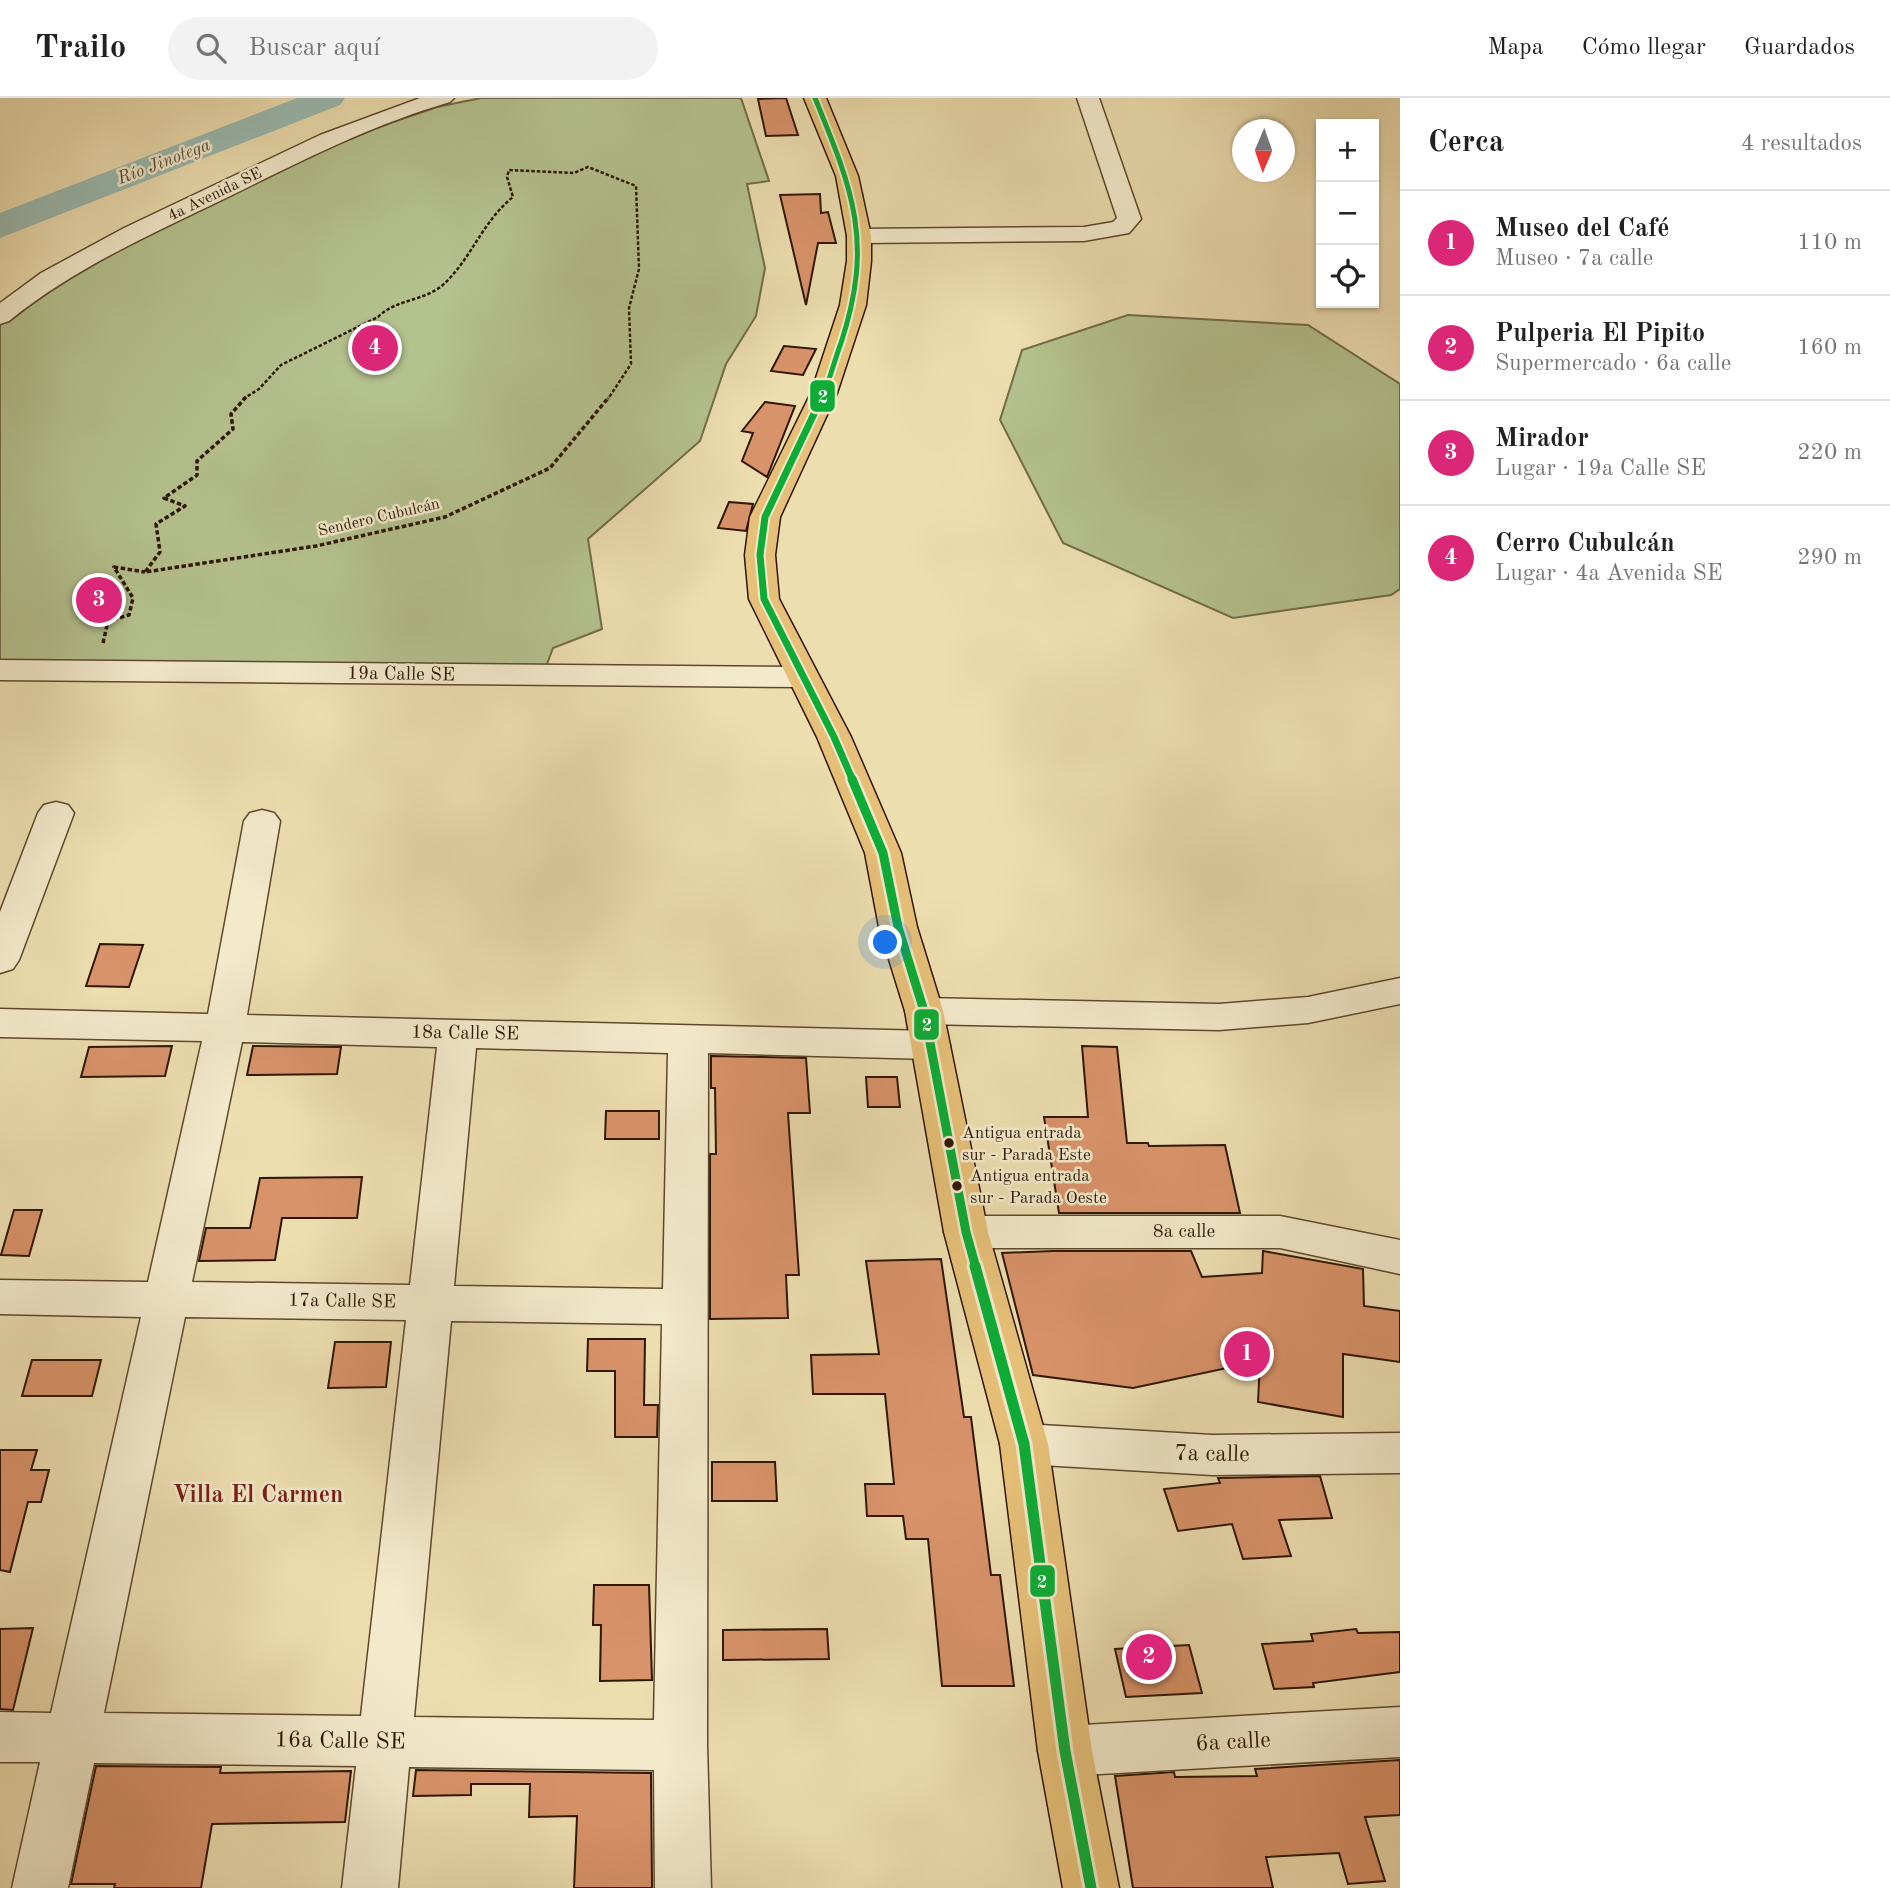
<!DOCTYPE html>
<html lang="es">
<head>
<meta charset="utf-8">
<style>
  :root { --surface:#fff; --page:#f2f2f2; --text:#202124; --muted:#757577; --line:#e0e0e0; --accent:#db2777 }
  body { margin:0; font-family:"Old Standard TT",serif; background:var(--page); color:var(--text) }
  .controls { position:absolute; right:21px; top:21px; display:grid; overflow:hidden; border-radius:0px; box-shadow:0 2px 5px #0004 }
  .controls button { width:63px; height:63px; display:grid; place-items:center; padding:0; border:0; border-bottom:2px solid var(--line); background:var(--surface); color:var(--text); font:35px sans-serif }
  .compass { position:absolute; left:1232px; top:21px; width:63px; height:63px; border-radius:50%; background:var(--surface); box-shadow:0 2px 5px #0004; rotate:182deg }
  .you { position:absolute; left:886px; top:845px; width:24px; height:24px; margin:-18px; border:5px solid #fff; border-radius:50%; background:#1a73e8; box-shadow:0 0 0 10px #1a73e833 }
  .badge { display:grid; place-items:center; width:46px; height:46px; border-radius:50%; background:var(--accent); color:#fff; font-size:23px; font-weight:700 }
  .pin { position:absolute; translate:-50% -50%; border:4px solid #fff; box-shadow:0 2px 7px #0006 }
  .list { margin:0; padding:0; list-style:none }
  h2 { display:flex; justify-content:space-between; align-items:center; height:91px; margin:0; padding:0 28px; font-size:30px }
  h2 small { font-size:23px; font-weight:400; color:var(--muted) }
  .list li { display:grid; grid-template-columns:46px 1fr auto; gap:21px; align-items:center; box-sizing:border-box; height:105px; padding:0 28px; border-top:2px solid var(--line) }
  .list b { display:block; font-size:26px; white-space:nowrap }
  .list p { margin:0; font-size:23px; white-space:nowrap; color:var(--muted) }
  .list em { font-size:23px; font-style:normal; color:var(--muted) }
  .icon { flex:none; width:38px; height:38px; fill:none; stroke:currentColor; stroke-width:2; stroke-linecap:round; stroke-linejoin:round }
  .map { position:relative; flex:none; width:1400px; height:1790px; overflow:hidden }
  header { display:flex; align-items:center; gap:42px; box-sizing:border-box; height:98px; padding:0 35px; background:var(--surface); border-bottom:2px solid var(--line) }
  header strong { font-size:33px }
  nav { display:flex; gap:38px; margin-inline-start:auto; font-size:24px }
  .search { width:490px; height:63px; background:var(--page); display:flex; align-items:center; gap:18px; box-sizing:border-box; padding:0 24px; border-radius:38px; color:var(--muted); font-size:26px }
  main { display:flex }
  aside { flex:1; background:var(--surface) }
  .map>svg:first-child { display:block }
  .green { fill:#b4c28e; stroke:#716c47; stroke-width:2 }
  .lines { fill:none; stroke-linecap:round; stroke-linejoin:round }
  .river { fill:#9abbb1; fill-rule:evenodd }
  .building { fill:#d9936a; stroke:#2e1600; stroke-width:2 }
  .minor-casing { stroke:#5e482c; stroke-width:3 }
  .major-casing { stroke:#2e1600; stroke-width:3 }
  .path-far1 { stroke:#2e1600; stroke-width:2.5; stroke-dasharray:3.5 2; stroke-linecap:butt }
  .path { stroke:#2e1600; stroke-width:3.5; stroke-dasharray:4.5 2.5; stroke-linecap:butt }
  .minor { fill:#f3eacc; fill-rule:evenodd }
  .major { fill:#e6bf78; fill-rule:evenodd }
  .bus-1-far3-casing { stroke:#f3eacc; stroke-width:9 }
  .bus-1-far2-casing { stroke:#f3eacc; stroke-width:11 }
  .bus-1-far1-casing { stroke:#f3eacc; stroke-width:14 }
  .bus-1-casing { stroke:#f3eacc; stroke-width:17 }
  .bus-1-far3 { stroke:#0cac36; stroke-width:5 }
  .bus-1-far2 { stroke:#0cac36; stroke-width:7 }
  .bus-1-far1 { stroke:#0cac36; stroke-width:9 }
  .bus-1 { stroke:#0cac36; stroke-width:11 }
  .bus-dot { fill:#2e1600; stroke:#f3eacc; stroke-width:2.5 }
  .labels { text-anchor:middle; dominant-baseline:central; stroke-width:5; stroke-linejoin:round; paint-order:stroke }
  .far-street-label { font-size:16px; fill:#2e1600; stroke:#f3eacc }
  .bus-label { font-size:17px; fill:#2e1600; stroke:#f3eacc; text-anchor:start }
  .far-water-label { font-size:18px; font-style:italic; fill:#54503e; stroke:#f3eacc }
  .street-label { font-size:19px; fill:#2e1600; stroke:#f3eacc }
  .near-street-label { font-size:23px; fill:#2e1600; stroke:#f3eacc }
  .near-neighbourhood-label { font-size:24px; font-weight:bold; fill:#7a1f14; stroke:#f3eacc }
  .line-badge { stroke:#f3eacc; stroke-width:2.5 }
  .badge-label { font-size:19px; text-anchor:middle; font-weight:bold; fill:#fff }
</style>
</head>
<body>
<header>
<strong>Trailo</strong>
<div class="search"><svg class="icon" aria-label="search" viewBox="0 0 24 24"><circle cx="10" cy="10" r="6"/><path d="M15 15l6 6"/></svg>Buscar aquí</div>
<nav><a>Mapa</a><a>Cómo llegar</a><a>Guardados</a></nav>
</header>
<main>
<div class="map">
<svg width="1400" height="1790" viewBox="0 0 1400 1790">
  <rect width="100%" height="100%" fill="#eddeb0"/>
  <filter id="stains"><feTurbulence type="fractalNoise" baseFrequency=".00286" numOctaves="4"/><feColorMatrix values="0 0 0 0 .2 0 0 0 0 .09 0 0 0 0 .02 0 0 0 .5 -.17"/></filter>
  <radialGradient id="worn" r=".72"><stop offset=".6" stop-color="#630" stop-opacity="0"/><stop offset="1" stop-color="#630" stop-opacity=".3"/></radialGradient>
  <path class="green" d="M481,0H741L769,83L747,86L765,170L756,218L726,266L700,343L588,441L602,531L553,550L544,574L0,567V221L75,168L343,41L437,9Z
    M1128,217L1308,227L1400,286V491L1391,497L1233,520L1063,445L1000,322L1022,252Z"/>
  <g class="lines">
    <path class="river" d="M297,0H345L340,7L0,140V115Z"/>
  </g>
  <path class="building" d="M786,0L798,37L766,38L758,1Z
    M820,96L821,115L828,114L836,145H818L806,207L780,97Z
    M784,248L816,251L803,277L771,273Z
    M765,304L795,308L767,379L742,363L753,335L742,333Z
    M729,404L753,406L746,433L718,430Z
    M100,846L143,847L129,889L86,888Z
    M172,948L165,978L81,979L89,949Z
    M253,948L341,949L337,976L247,977Z
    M1082,948L1117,949L1127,1045H1148L1149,1048L1225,1047L1240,1115H1059L1044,1019H1088Z
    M711,958L806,960L810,1015H788L799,1177H786L788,1220L710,1221V1056H716L715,990H711Z
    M866,979H897L900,1009H868Z
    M606,1013H659V1041H605Z
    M362,1079L357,1120H282L275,1162L199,1163L206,1130H250L260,1080Z
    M14,1112H42L29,1158L1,1157Z
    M1053,1153H1191L1202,1179L1262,1175L1263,1153L1363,1171L1364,1208L1400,1213V1264L1343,1256V1319L1258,1304L1260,1263L1133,1290L1033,1277L1002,1155Z
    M941,1161L964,1319H971L991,1477H1000L1014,1588H942L928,1441H906L903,1418H867L865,1386H894L885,1296H813L811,1257L879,1256L866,1163Z
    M588,1241H645L644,1307H658L657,1339H615V1273H587Z
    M335,1244H391L386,1289L328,1290Z
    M32,1262H101L92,1298H22Z
    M0,1352H37L31,1372H49L41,1404H28L10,1474L0,1472Z
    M712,1364H775L777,1403H712Z
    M1320,1378L1332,1420L1279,1422L1291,1458L1243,1461L1232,1426L1178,1433L1164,1391L1220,1385L1218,1380Z
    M594,1487H649L652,1582L600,1583L601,1527H593Z
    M33,1530L13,1612L0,1611V1531Z
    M827,1531L829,1561L723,1562V1532Z
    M1356,1531L1358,1535L1400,1534V1574L1313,1585L1314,1589L1274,1591L1262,1546L1313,1543L1311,1536Z
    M1189,1547L1202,1595L1126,1599L1115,1551Z
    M1400,1662V1717L1365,1719L1385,1783L1348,1786L1339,1755L1266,1759L1273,1790H1133L1115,1678L1174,1674L1175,1679L1257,1678L1255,1671Z
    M96,1668L221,1669L220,1675L351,1673L345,1724L212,1726L201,1790H114L115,1786H71Z
    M416,1672L651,1675L652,1790H574L577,1718L529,1719L530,1686H471V1697L413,1698Z"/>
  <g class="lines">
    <g class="minor-casing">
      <path id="minor" d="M420,0H454L450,4C371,27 299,64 226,100C150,137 74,170 9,223L0,226V205L41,175L124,130L320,37Z
        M1077,0H1099L1141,121L1129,135L1084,143L859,145L851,143L847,138L851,133L859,131L1084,129L1113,124L1117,120Z
        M0,562L803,569L814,572L819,579L814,586L803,589L0,582Z
        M56,704L68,707L74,715L19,862L13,871L0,875V814L38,715L44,707Z
        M262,712L274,715L280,723L247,917L930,933L944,937L950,947L944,957L930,961L708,955L707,1647L711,1790H655L654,1672L409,1669L398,1790H342L356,1668L94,1665L68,1790H12L40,1664H0V1614L51,1615L141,1219L0,1216V1182L148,1184L202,943L0,939V911L208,916L244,723L250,715ZM242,944L437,949L410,1187L192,1184ZM476,950L668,955L663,1191L454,1188ZM185,1219L406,1222L361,1618L104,1615ZM451,1223L662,1226L654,1622L414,1619Z
        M1400,880V906L1308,925L1219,932L924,926L910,922L905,913L910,904L924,900L1219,906L1308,899Z
        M966,1118H1280L1400,1142V1176L1280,1150H966L951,1146L944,1134L951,1122Z
        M1024,1326L1212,1337L1400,1335V1375L1212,1377L1024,1366L1007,1360L1000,1346L1007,1332Z
        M1400,1609V1659L1065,1678L1046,1671L1038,1653L1046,1635L1065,1628Z"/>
    </g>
    <g class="major-casing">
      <path id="major" d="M804,0H826L858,78L871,138V163L866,207L837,295L780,419L775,457L779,501L851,639L901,755L917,829L943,913L988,1134L1048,1346L1092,1653L1119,1790H1063L1038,1653L1000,1346L944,1134L905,913L879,829L865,755L817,639L749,501L745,457L750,419L811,295L840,207L847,163V138L836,78Z"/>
    </g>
    <path class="path-far1" d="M243,301L259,291L281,267L378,219C397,200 425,204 445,185C472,159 483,123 513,99L507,79L509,72L574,75L588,69L636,88L639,171L629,210L631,266L608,301"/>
    <path class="path" d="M246,299L231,316L233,331L197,363V377L164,400L185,408L156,426L160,454L145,474L316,448L445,419L550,370L609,299
      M103,545L108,523L129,517L133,500L114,469L145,474"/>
    <use href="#minor" class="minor"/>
    <use href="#major" class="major"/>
    <g class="bus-1-far3-casing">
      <path id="bus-1-far3" d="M815,0C853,93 874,144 841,245C834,263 830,283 821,301"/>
    </g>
    <g class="bus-1-far2-casing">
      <path id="bus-1-far2" d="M822,299L765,419L760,457L764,501L834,639L853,683"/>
    </g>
    <g class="bus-1-far1-casing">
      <path id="bus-1-far1" d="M852,681L883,755L898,829L924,913L966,1134L976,1170"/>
    </g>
    <g class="bus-1-casing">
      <path id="bus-1" d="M975,1168L1024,1346L1065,1653L1091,1790"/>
    </g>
    <use href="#bus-1-far3" class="bus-1-far3"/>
    <use href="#bus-1-far2" class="bus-1-far2"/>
    <use href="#bus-1-far1" class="bus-1-far1"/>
    <use href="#bus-1" class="bus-1"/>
  </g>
  <g class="bus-dot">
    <circle cx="949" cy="1045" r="6"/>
    <circle cx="957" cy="1088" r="6"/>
  </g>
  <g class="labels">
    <g class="far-street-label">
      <text transform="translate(215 97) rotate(-26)">4a Avenida SE</text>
      <text transform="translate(379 420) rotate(-13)">Sendero Cubulcán</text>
    </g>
    <g class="bus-label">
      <text x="962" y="1035">Antigua entrada<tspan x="962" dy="22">sur - Parada Este</tspan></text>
      <text x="970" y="1078">Antigua entrada<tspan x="970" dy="22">sur - Parada Oeste</tspan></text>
    </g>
    <g class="far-water-label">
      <text transform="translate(164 64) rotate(-21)">Río Jinotega</text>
    </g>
    <g class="street-label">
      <text transform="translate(401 577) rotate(1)">19a Calle SE</text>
      <text transform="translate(465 936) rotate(1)">18a Calle SE</text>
      <text x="1184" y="1134">8a calle</text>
      <text transform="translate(342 1204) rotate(1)">17a Calle SE</text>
    </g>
    <g class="near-street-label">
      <text transform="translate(1212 1356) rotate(1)">7a calle</text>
      <text transform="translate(340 1643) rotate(1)">16a Calle SE</text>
      <text transform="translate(1233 1644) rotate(-3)">6a calle</text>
    </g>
    <g class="near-neighbourhood-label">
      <text x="258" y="1398">Villa El Carmen</text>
    </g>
  </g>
  <g class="line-badge">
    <rect x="809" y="281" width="27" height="34" rx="7" fill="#0cac36"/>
    <rect x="913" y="910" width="27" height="33" rx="7" fill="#0cac36"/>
    <rect x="1029" y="1466" width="27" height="34" rx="7" fill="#0cac36"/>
  </g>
  <g class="badge-label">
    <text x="823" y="305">2</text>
    <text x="927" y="933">2</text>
    <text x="1042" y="1490">2</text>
  </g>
  <rect width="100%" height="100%" filter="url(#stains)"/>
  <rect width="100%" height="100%" fill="url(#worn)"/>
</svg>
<div class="controls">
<button>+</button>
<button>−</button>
<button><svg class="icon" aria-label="locate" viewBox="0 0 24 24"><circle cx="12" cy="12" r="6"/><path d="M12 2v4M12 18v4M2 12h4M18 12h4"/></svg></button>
</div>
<svg class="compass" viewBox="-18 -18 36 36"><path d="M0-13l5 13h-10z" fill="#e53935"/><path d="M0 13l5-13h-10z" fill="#757577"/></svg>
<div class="you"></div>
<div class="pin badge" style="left:1247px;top:1256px">1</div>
<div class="pin badge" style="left:1149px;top:1559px">2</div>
<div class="pin badge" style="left:99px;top:502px">3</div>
<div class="pin badge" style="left:375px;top:250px">4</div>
</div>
<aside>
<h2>Cerca<small>4 resultados</small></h2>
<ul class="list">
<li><span class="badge">1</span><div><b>Museo del Café</b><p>Museo · 7a calle</p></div><em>110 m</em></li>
<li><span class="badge">2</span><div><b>Pulperia El Pipito</b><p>Supermercado · 6a calle</p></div><em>160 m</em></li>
<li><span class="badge">3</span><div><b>Mirador</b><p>Lugar · 19a Calle SE</p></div><em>220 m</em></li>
<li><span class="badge">4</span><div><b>Cerro Cubulcán</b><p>Lugar · 4a Avenida SE</p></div><em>290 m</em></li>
</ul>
</aside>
</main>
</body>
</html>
